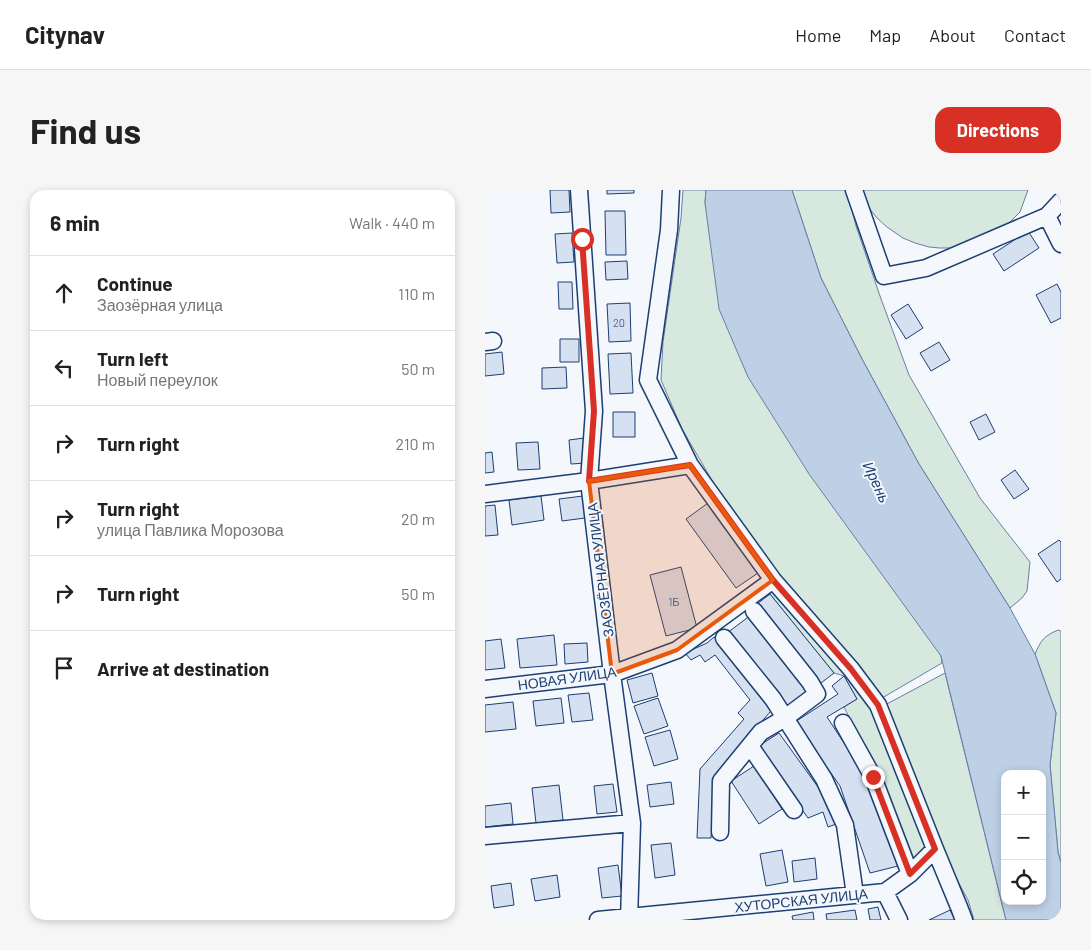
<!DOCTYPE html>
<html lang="en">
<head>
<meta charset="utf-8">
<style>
  :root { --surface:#fff; --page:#f6f6f6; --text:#222; --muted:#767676; --line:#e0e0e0; --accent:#d93025 }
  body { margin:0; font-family:Barlow,sans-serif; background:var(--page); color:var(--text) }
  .controls { position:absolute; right:15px; bottom:15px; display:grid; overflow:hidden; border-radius:10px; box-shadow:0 2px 8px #0003 }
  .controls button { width:45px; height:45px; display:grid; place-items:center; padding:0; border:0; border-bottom:1px solid var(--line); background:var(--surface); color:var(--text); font:25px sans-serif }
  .stop { position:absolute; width:15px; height:15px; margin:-11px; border:4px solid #d93025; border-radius:50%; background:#fff }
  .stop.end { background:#d93025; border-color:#fff; box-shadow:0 1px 5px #0008 }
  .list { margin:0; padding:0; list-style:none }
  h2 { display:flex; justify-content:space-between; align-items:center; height:65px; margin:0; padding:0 20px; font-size:21px }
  h2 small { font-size:16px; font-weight:400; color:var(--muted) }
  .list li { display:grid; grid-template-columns:32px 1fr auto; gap:15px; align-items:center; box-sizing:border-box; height:75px; padding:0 20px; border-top:1px solid var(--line) }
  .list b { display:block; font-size:19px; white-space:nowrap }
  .list p { margin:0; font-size:16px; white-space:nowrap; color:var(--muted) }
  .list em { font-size:16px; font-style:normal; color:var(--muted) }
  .icon { flex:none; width:28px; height:28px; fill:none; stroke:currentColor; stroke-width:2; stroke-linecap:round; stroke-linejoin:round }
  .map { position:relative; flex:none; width:576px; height:730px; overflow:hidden; border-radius:15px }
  header { display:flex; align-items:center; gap:30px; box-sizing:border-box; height:70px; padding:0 25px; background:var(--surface); border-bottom:1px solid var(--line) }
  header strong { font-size:24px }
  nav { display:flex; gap:28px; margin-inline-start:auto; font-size:18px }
  .intro { display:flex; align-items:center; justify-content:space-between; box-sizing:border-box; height:120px; padding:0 30px }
  h1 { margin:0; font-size:35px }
  .button { padding:12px 22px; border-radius:15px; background:var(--accent); color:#fff; font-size:18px; font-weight:700 }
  main { display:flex; gap:30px; padding:0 30px }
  aside { flex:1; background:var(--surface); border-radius:15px; box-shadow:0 2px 8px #0003 }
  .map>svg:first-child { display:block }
  .green { fill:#d7e8df; stroke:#687fa3 }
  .water { fill:#bed0e5; stroke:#687fa3; fill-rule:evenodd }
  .building { fill:#d5e0f0; stroke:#1d3f73 }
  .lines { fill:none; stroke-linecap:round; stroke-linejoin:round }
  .minor-casing { stroke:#1d3f73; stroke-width:19 }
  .minor { stroke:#f4f7fb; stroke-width:16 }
  .route { stroke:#d93025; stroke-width:6 }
  .marked { fill:#e8590c; fill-opacity:0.2; stroke:#e8590c; stroke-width:4; stroke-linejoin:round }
  .labels { text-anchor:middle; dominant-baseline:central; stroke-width:4; stroke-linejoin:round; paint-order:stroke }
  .number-label { font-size:11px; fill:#4b6792 }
  .street-label { font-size:14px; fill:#1d3f73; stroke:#f4f7fb }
  .water-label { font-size:15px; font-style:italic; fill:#1d3f73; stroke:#f4f7fb }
</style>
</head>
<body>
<header>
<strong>Citynav</strong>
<nav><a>Home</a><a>Map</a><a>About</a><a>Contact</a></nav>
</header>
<div class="intro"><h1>Find us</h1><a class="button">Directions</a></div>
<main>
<aside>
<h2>6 min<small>Walk · 440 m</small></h2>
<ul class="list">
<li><svg class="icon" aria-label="ahead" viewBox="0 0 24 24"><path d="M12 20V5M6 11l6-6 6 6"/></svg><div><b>Continue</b><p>Заозёрная улица</p></div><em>110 m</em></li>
<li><svg class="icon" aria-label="left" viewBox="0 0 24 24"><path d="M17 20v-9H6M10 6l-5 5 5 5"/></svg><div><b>Turn left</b><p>Новый переулок</p></div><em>50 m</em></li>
<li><svg class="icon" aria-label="right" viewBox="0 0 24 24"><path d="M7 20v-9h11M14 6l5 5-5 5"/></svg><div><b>Turn right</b></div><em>210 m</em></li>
<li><svg class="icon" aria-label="right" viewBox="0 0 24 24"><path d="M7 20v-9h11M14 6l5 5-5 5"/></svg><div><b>Turn right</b><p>улица Павлика Морозова</p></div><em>20 m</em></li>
<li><svg class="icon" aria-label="right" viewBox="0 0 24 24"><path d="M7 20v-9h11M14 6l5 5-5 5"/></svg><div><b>Turn right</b></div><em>50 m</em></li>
<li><svg class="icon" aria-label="arrive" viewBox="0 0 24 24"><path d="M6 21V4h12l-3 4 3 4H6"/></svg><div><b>Arrive at destination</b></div></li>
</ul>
</aside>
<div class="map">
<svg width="576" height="730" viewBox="0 0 576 730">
  <rect width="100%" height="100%" fill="#f4f7fb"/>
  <path class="green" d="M198,0H221L220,13L456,466L457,473L397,508L304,401L232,299L197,239L176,190L178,152L196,28Z
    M307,0H362L371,36L395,106L424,185L495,308L545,372L542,401L537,408L525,418L434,274L377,169L336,88Z
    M375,0H543L535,22L519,38L469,58H455L444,57L430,53L418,48L402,37L392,28L384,18Z
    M285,399L391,518L444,651L426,673L393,584L359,517L372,509L359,486L349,483L285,404Z
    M573,440L576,441V673L573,662L565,575L571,523L550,464C556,450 559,446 573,440Z
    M460,483L521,730H489L483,710L460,668L398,516Z"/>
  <path class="water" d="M221,0H307L336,88L377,169L434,274L525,418L550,464L571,523L565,575L573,662L576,673V730H521L456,466L324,284L263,187L234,119L220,13ZM520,584H557V711H520Z"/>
  <path class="building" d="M65,0H84L85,22L66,23Z
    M122,0H149V3L122,4Z
    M120,21H140L141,65H121Z
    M543,41L554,58L519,81L508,64Z
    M87,43L89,72L72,73L70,44Z
    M142,71L143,89L121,90L120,72Z
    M73,92H87L88,119H74Z
    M572,94L576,102V128L566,133L551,105Z
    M145,113L146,151L124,152L122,114Z
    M423,114L438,138L421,149L406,125Z
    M75,149H94V172H75Z
    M454,152L465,170L446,181L435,163Z
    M17,162L19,184L0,186V164Z
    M146,163L148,203L125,204L123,164Z
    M81,177L82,198L57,199V178Z
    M128,222H150V247H128Z
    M501,224L510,242L494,250L485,232Z
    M99,248L101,273L86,274L84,250Z
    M53,252L55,279L33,280L31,253Z
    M7,262L9,282L0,283V263Z
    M530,280L544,299L529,309L516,290Z
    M56,306L59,330L27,335L24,310Z
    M98,306L100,328L77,331L74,309Z
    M223,313L273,383L251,398L201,329Z
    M10,315L13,345L0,346V316Z
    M574,350L576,352V389L572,392L553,364Z
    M196,377L212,438L181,446L165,385Z
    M285,404L349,483L336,493L272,414Z
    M266,425L324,500L300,518L242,443Z
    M69,445L72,475L35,478L32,449Z
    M229,447L277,499L273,503L286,521L233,581L230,591L226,648H212L215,579L259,529L253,523L265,510L230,465L220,472L215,465L206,470L200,463L222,453Z
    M16,449L20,478L0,480V451Z
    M102,453L103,472L80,474L79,454Z
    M167,483L173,506L148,513L142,490Z
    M359,486L372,509L342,527L380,585L413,676L385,683L355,596L310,532L353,504L347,496Z
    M104,503L108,530L87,532L83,505Z
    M76,508L79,533L51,536L48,511Z
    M173,508L183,536L159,544L149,516Z
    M28,512L31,539L0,542V515Z
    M185,540L193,569L169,576L160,547Z
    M294,543L346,615L354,633L343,637L338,622L323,628L272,557Z
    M269,576L297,619L274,634L246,591Z
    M186,592L189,614L165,617L162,595Z
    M128,594L132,622L112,624L109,596Z
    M74,595L78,630L51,633L47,598Z
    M26,613L28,634L0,637V616Z
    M186,653L190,685L170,688L166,655Z
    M297,660L303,692L281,696L275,664Z
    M330,668L332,689L309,692L307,671Z
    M133,675L137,706L117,708L113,678Z
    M72,685L75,707L50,711L46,689Z
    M26,693L29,715L9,718L6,696Z
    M393,717L396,730H385L383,719Z
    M370,720L372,730H342L341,724Z
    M465,720L470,730H444Z
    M328,722L329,730H308L307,726Z"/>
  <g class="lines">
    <g class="minor-casing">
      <path id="minor" d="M94,0L109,221L104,291L127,484L147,633L144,730
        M186,0L184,40L163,190L205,275L288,390L366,479L393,515L450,659L474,717L479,730
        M369,0L399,86L441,78L562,26L576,11
        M562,26L576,54
        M0,152L8,151
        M0,304L104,291L205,275
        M239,448L288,509L339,589L360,635L370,705
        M0,499L127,484L192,460L288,390
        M358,533L388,587L425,684
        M265,556L309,620
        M235,642L236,591L276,542L300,528L332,504L325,492L269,421
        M0,646L147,633
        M113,730L400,702
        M414,730L400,702L425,684L450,659"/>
    </g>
    <use href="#minor" class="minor"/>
  </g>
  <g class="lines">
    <path class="route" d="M97,49L109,221L104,291L205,275L288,390L366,479L393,515L450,659L425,684L388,587"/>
  </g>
  <path class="marked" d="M205,275L288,390L192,460L127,484L104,291Z"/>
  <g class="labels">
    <g class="number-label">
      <text x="134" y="132">20</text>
      <text x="189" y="411">1Б</text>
    </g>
    <g class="street-label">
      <text transform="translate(115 380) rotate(-97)">ЗАОЗЁРНАЯ УЛИЦА</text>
      <text transform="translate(82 488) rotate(-8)">НОВАЯ УЛИЦА</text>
      <text transform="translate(316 710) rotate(-6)">ХУТОРСКАЯ УЛИЦА</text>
    </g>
    <g class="water-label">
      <text transform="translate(392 292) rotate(65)">Ирень</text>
    </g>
  </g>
</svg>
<div class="controls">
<button>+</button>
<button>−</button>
<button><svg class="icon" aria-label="locate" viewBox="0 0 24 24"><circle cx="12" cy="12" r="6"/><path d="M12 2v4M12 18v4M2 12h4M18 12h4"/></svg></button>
</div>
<div class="stop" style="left:97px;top:49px"></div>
<div class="stop end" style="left:388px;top:587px"></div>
</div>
</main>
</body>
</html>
